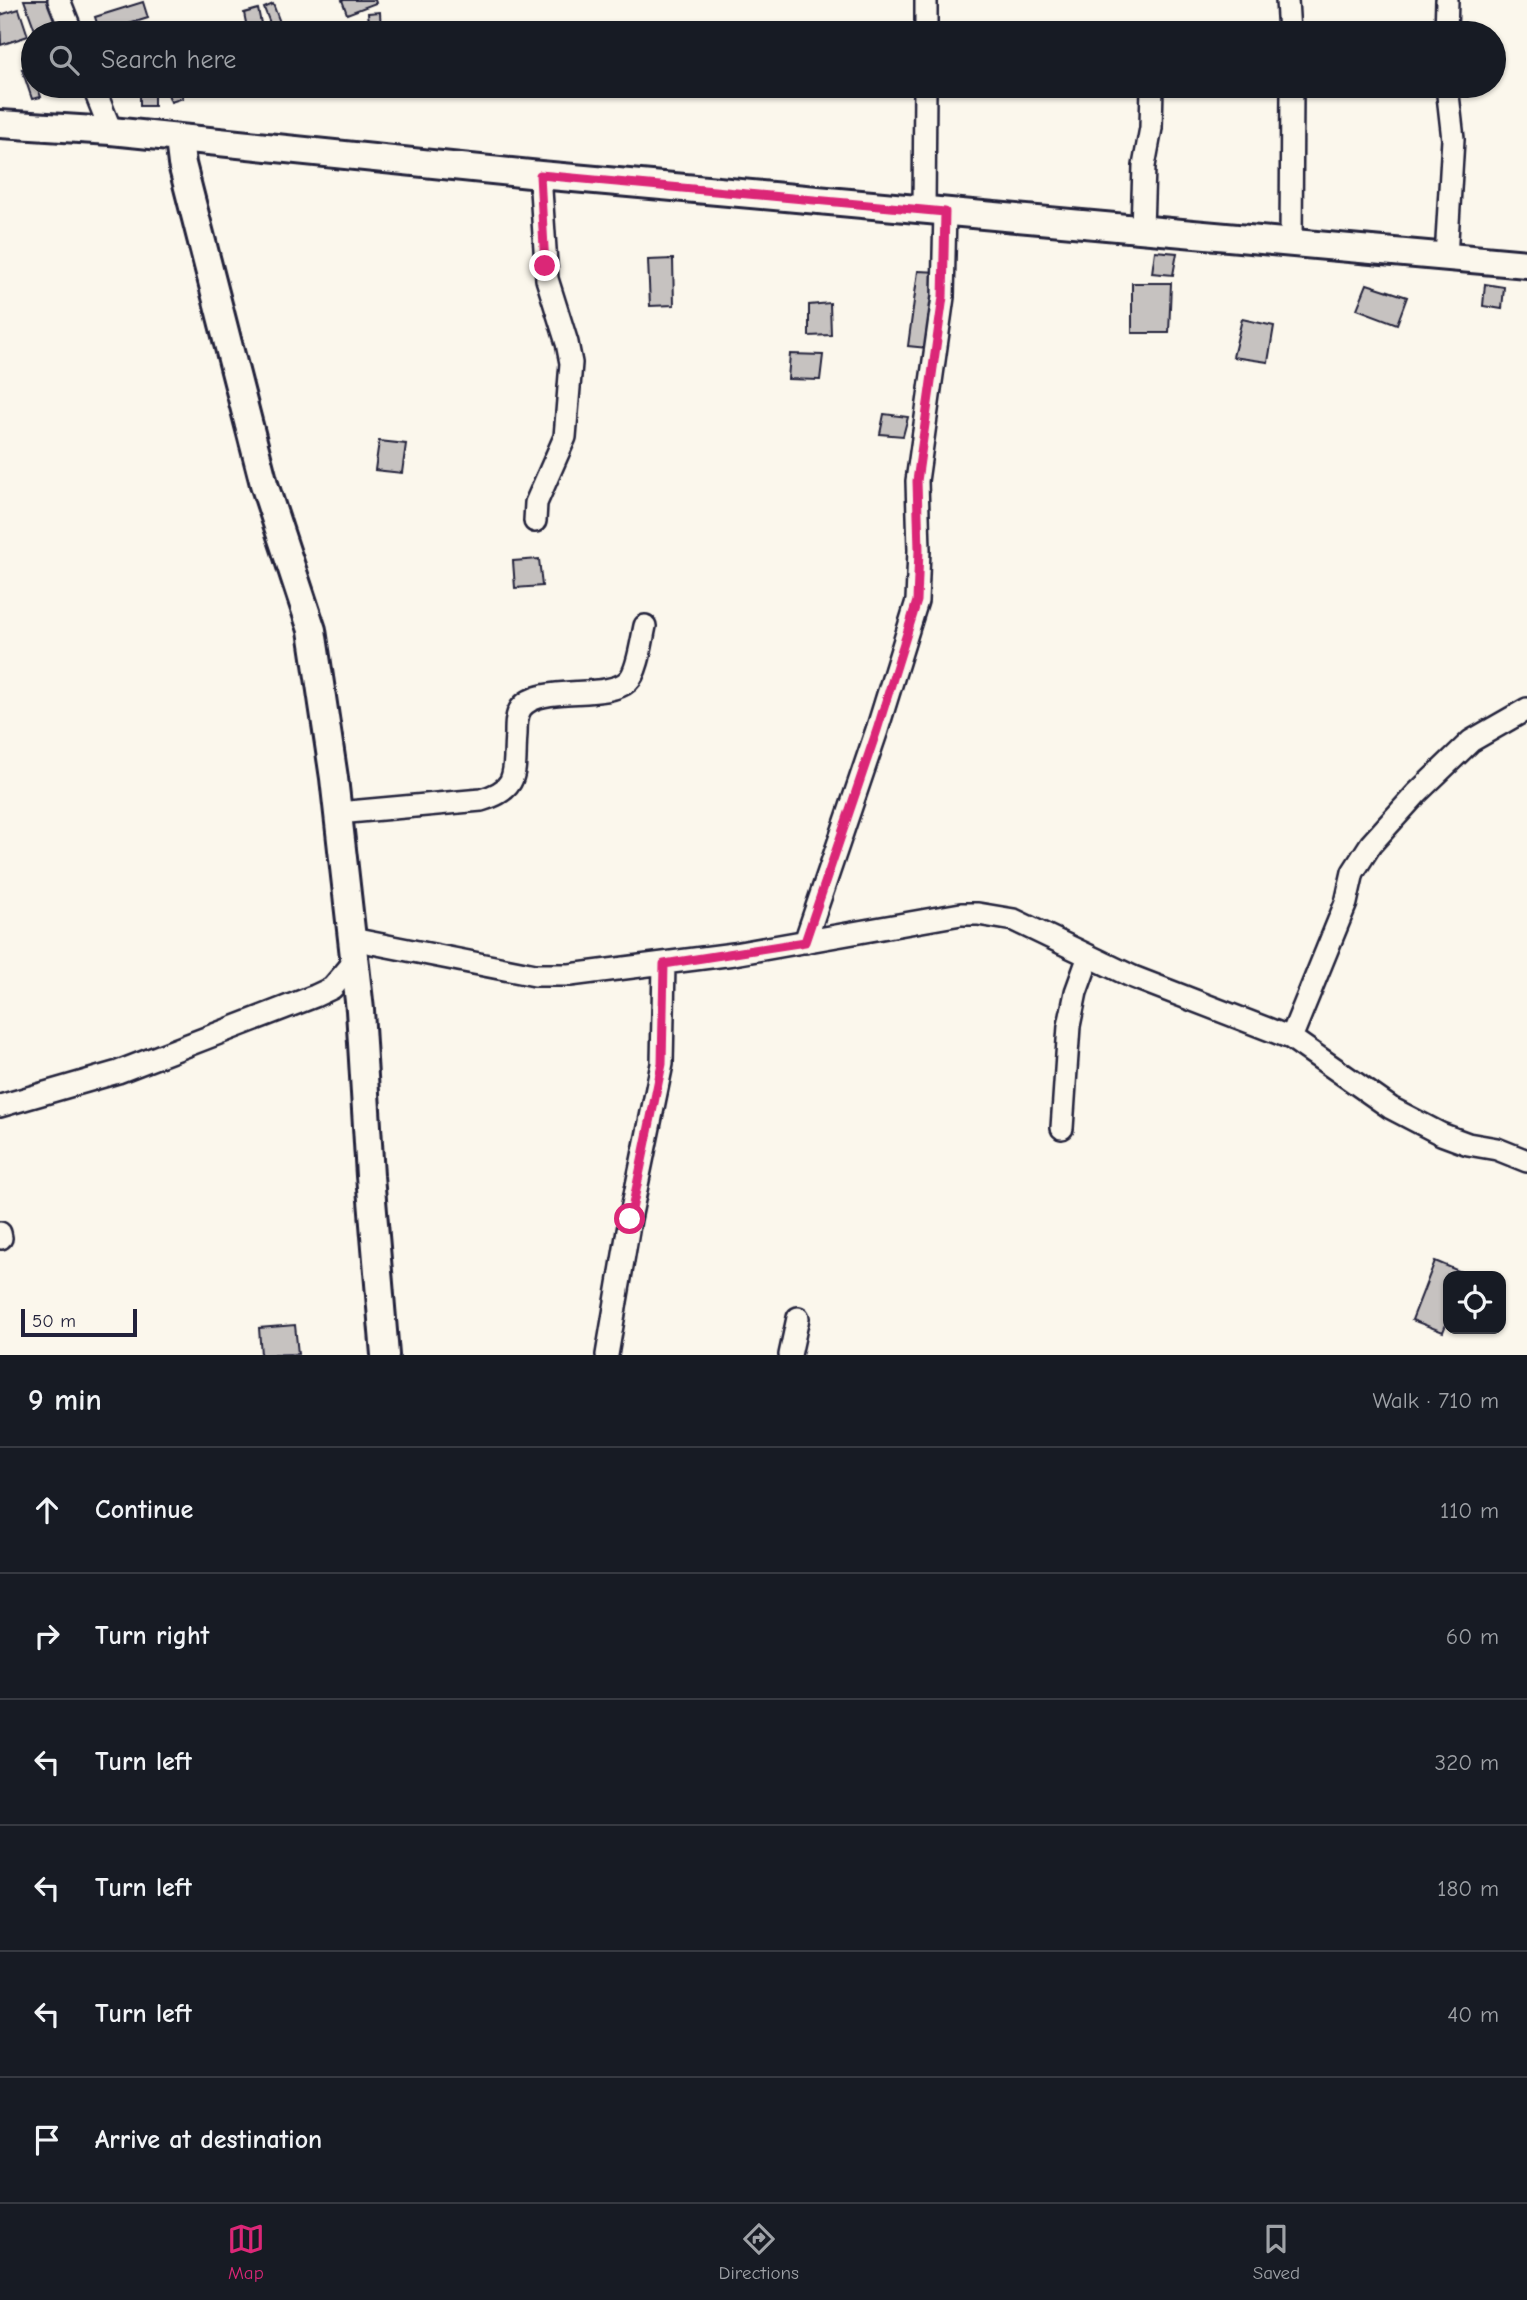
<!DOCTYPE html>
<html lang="en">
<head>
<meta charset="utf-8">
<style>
  :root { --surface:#171b24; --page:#20242c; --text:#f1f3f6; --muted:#9ea1a6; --line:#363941; --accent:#db2777 }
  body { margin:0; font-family:"Comic Neue",sans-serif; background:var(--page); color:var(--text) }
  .controls { position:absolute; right:21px; bottom:21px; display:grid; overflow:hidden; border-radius:14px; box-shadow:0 2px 5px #0004 }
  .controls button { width:63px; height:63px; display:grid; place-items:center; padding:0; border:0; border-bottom:2px solid var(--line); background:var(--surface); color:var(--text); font:35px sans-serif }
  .scale { position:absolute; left:21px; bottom:18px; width:116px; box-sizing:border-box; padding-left:7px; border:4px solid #22223b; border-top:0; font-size:19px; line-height:24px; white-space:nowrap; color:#22223b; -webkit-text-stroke:5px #fbf7ec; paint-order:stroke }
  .stop { position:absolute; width:21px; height:21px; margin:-16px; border:5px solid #db2777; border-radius:50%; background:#fff }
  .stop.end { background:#db2777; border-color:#fff; box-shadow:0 2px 7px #0008 }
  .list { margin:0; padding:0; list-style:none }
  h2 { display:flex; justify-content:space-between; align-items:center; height:91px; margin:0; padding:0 28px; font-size:30px }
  h2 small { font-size:23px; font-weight:400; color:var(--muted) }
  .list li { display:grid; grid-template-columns:46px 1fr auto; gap:21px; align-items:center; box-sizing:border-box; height:126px; padding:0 28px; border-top:2px solid var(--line) }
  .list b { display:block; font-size:26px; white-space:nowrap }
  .list em { font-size:23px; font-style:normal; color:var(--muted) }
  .icon { flex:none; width:38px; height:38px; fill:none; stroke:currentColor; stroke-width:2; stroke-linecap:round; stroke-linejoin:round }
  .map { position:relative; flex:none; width:1527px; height:1355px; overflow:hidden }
  .search { position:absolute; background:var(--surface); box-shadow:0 2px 5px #0004; left:21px; right:21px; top:21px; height:77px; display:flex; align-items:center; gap:18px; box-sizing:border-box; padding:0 24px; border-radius:38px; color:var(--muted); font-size:26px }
  .sheet { height:847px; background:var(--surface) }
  nav { display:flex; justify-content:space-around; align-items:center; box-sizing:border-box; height:98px; border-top:2px solid var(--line); background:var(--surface); font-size:19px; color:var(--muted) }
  nav a { display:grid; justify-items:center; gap:4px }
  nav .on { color:var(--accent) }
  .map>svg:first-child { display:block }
  .building { fill:#c6c2c0; stroke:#22223b; stroke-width:2 }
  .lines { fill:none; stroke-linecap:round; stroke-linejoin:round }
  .minor-casing { stroke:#22223b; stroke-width:26 }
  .major-casing { stroke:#22223b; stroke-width:32 }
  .minor { stroke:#fbf7ec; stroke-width:21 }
  .major { stroke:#fbf7ec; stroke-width:26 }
  .route { stroke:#db2777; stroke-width:9 }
</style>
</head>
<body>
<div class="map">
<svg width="1527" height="1355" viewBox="0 0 1527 1355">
  <rect width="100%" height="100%" fill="#fbf7ec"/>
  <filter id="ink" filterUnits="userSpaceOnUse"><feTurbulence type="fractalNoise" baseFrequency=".0143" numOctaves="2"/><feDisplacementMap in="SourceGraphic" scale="14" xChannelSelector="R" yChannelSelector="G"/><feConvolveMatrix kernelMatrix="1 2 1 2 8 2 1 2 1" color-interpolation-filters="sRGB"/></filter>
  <g filter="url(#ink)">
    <path class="building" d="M24,0H51L63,33H36Z
      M342,0H375L376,3L347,14Z
      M143,2L148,18L100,33L95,17Z
      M273,4L284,33H274L264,8Z
      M19,9L28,36L1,45L0,15Z
      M258,9L263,33H248L244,13Z
      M380,12L381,31L370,32L368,13Z
      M31,67L33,86H37L41,97L32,99L22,69Z
      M165,86H179L183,98L171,102Z
      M140,91H154V106H140Z
      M1155,251L1177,253L1173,275L1152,273Z
      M673,259L674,305L650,306L648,260Z
      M918,271L939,272L927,348L908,346Z
      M1132,283H1171L1169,333H1132Z
      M1367,284L1407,297L1397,324L1357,309Z
      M1485,284L1504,287L1502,309L1483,306Z
      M830,303L831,335L809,336V305Z
      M1242,319L1274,326L1268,362L1233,357Z
      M790,354L823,355L820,380L788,379Z
      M884,414L908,417L903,436L880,434Z
      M379,441L406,444L402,473L375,470Z
      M539,559L542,586L515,588L513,561Z
      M1435,1261L1466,1274L1465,1276H1448V1319L1443,1332L1412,1320Z
      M295,1325L298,1354L261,1355L259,1328Z"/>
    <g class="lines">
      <g class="minor-casing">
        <path id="minor" d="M59,0L72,33
          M1287,0L1289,33
          M926,33V0
          M1446,33L1447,0
          M93,86L111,131
          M924,210L925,86
          M1142,229L1144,166L1151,128L1152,86
          M1291,243L1292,86
          M1446,257L1453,139L1447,86
          M535,521L536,503L565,437L571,363L567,343L547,279L540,175
          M338,813L481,800C522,789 513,769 516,734C516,725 516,715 521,708C539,683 606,701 628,681C638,672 642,639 645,626
          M352,939L535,975H570L734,954L961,914H978L1014,920L1133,977L1291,1038L1391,1108L1441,1134L1468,1144L1497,1149L1527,1161
          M805,942L877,730L917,601L919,550L917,481L943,297L945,212
          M1291,1038L1346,903L1353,872L1371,844L1417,793L1471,741L1527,709
          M0,1106L118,1072L315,996L332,988L355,961
          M1062,1128L1069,1026L1076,992L1089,956
          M0,1233L1,1238
          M607,1355L630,1219L662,1064L664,964
          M790,1355L798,1318"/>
      </g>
      <g class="major-casing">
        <path id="major" d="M0,124L111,131L540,175L1527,264
          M179,139L182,164L264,484L312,630L334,778L360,1010L370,1176L385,1355"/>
      </g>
      <use href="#minor" class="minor"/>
      <use href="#major" class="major"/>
    </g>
  </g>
  <g class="lines" filter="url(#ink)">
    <path class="route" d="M545,266L540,175L945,212L943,297L917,481L919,550L917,601L877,730L805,942L664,964L662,1064L630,1219"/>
  </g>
</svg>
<div class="controls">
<button><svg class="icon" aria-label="locate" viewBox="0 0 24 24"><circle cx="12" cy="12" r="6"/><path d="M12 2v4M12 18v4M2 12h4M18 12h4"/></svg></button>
</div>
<div class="scale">50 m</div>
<div class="stop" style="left:630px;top:1219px"></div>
<div class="stop end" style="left:545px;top:266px"></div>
<div class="search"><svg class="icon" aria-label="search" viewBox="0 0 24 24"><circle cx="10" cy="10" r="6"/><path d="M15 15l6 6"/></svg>Search here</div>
</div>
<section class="sheet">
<h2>9 min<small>Walk · 710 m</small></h2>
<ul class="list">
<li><svg class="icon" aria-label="ahead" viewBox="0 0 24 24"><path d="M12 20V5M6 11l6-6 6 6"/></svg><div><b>Continue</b></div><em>110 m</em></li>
<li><svg class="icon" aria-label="right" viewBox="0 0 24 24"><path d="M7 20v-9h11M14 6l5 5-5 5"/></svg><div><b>Turn right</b></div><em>60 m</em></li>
<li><svg class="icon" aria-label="left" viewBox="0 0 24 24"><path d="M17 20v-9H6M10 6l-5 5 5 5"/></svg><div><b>Turn left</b></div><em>320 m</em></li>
<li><svg class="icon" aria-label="left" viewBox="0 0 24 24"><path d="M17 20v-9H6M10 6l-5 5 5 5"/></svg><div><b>Turn left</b></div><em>180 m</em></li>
<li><svg class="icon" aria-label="left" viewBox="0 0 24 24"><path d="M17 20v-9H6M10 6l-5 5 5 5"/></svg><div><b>Turn left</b></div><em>40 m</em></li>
<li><svg class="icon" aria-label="arrive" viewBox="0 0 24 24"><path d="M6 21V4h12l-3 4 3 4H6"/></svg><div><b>Arrive at destination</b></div></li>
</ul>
</section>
<nav>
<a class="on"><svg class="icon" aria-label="map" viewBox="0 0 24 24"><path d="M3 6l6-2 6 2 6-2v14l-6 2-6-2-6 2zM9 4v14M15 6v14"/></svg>Map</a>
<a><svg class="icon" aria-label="directions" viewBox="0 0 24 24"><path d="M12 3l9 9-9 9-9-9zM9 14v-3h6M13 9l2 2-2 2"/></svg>Directions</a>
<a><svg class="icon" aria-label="saved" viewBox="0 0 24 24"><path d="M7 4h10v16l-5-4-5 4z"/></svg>Saved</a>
</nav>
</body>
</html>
